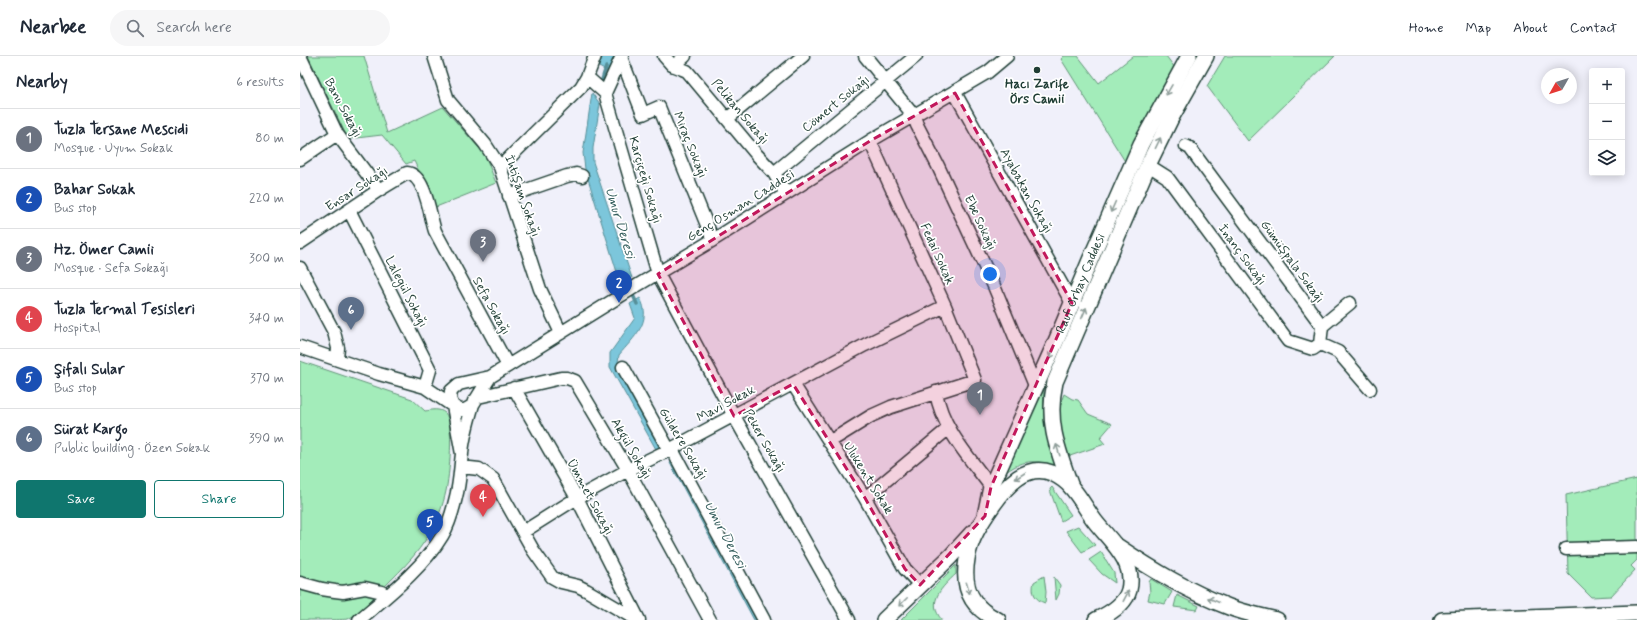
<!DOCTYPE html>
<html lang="en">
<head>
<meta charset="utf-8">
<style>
  :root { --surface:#fff; --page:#f6f6f7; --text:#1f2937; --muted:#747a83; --line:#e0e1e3; --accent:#0f766e }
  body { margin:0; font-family:Mynerve,sans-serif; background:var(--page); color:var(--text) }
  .controls { position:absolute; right:12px; top:12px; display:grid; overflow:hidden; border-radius:4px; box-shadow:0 2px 10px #0003 }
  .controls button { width:36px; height:36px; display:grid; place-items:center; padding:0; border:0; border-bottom:1px solid var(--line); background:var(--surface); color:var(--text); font:20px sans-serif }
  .compass { position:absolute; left:1241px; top:12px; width:36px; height:36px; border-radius:50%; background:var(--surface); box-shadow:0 2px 10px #0003; rotate:231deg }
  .you { position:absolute; left:690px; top:218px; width:14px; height:14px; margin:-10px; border:3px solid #fff; border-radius:50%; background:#1a73e8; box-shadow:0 0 0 6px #1a73e833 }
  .badge { display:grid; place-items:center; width:26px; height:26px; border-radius:50%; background:var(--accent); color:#fff; font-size:13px; font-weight:700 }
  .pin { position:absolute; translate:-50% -33px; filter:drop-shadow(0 1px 2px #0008) }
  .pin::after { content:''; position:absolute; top:21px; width:14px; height:12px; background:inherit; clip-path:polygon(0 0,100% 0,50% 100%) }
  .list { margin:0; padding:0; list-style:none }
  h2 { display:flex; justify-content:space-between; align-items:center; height:52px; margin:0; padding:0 16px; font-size:17px }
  h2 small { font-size:13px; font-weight:400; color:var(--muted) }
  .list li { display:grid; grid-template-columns:26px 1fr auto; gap:12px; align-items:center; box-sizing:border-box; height:60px; padding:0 16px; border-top:1px solid var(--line) }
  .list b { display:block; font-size:15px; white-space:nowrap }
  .list p { margin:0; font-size:13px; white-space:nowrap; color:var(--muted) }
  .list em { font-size:13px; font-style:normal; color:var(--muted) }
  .actions { display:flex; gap:8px; padding:12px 16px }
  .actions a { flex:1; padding:9px 0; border:1px solid var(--accent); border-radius:4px; text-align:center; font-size:14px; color:var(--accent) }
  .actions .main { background:var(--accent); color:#fff }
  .icon { flex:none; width:22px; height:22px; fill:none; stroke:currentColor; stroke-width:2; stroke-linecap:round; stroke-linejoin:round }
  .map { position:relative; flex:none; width:1337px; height:564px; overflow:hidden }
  header { display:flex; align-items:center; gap:24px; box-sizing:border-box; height:56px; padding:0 20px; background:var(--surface); border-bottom:1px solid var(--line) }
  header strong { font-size:19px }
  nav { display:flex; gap:22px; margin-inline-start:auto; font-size:14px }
  .search { width:280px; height:36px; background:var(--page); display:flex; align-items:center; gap:10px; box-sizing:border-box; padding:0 14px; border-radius:22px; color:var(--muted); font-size:15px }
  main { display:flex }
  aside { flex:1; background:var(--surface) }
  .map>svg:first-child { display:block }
  .green { fill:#a3ecba; stroke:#619477 }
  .water { fill:#7bc6db; stroke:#568f98 }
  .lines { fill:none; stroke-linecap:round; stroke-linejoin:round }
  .stream { stroke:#568f98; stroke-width:3.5 }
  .minor-casing { stroke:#1f3d34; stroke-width:15 }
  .major-casing { stroke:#1f3d34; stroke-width:18 }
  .minor { stroke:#fff; stroke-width:12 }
  .major { stroke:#fff; stroke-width:15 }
  .oneway { stroke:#8f9e9a }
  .marked { fill:#c2185b; fill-opacity:0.2; stroke:#c2185b; stroke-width:3; stroke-dasharray:8 5; stroke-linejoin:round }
  .poi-dot { fill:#1f3d34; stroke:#fff; stroke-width:1.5 }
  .labels { text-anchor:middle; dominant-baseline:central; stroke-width:3.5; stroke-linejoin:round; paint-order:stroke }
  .poi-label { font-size:13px; font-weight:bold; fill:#1f3d34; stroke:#fff }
  .street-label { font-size:13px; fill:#1f3d34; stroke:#fff }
  .water-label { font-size:14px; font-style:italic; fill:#365f5e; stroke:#fff }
</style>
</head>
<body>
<header>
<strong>Nearbee</strong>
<div class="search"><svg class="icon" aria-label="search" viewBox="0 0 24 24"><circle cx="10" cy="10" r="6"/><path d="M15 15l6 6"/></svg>Search here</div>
<nav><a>Home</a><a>Map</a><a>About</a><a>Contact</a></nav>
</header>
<main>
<aside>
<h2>Nearby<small>6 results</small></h2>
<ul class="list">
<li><span class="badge" style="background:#6b7280">1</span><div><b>Tuzla Tersane Mescidi</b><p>Mosque · Uyum Sokak</p></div><em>80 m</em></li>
<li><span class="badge" style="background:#1a4fb4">2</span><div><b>Bahar Sokak</b><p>Bus stop</p></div><em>220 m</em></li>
<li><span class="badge" style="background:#6b7280">3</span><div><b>Hz. Ömer Camii</b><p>Mosque · Sefa Sokağı</p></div><em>300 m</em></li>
<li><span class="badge" style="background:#e0444e">4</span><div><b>Tuzla Termal Tesisleri</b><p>Hospital</p></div><em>340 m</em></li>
<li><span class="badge" style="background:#1a4fb4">5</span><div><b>Şifalı Sular</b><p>Bus stop</p></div><em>370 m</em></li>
<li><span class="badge" style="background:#5c6f8a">6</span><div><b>Sürat Kargo</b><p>Public building · Özen Sokak</p></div><em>390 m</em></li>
</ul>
<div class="actions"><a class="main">Save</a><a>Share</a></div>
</aside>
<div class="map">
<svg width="1337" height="564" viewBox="0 0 1337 564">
  <rect width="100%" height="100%" fill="#f0f0fa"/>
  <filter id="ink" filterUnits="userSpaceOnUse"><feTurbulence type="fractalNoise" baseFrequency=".025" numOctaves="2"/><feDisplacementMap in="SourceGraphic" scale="8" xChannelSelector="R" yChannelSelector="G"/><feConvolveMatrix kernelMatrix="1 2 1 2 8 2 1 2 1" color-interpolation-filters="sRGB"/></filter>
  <g filter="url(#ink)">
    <path class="green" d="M8,0H64L87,77L143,51L185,99L196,127L136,151L114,105L106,108L82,79L48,83Z
      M764,0H778L799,27L833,0H866L875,12L826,107L761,3Z
      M925,0H1035L948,85L907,30Z
      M863,61L744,333C742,363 745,384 758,412C736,404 726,402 706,416L849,89Z
      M0,305L112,343L125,355C132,354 139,352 145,357C155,367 149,421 146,435C143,449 138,463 131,475C117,500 96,519 76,539C68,547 58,558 48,563C43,564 9,564 0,564Z
      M764,338L772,343L778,344L788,358L812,368L800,382L805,388L770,400C767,396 763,391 762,386C758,372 758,351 764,338Z
      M1337,423V504L1331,510L1335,514L1311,540L1291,541L1268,518L1266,439Z
      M752,431L771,459L761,465L751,437L750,433Z
      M778,470L795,489L782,496L766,475Z
      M801,496L814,517L815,527L802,518L789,504Z
      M656,509V518C642,531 626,546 642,564H601Z
      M744,520L746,536L745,547C735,544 731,536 734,526Z
      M754,521L760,529L759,538L756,544Z
      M851,523L872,536L865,548L848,544L850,536L849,526Z
      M877,539L899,550L897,554L874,551Z"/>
    <path class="water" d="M302,0H315L310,17L299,11Z
      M292,37L300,48L293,92V106L332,222L321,229L285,113L283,97Z
      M340,242C353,266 334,281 319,299L318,306L365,390L357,395L310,311V297L335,262L330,248Z
      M377,403L461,564H454L370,407Z"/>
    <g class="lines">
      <path class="stream" d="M300,30L306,11
        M325,221L337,248"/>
      <g class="minor-casing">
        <path id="minor" d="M0,0L37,78L79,134
          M134,0L148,44L185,88L200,111L240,233L261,277
          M295,0L287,21L305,37
          M364,0L372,9L387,15L457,99L474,117L486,138
          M565,0L614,60L617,69L638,110L694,230L736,332
          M322,4L343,58L359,51L413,184
          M374,10L385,0
          M305,37L358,218L434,360L549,564
          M305,37L322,0
          M655,37L772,247
          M427,63L503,0
          M886,90L890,92L1022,270L1020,288L1038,296L1070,333
          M0,103L37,78
          M848,109L867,121L988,285L1013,293L1020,288
          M200,111L281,31L287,21
          M474,117L616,0
          M209,140L267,120L276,118L282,120
          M49,154L130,314L125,331
          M0,187L79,134L107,117C126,119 130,161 135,175L208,310
          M0,212L34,276L38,292L37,303
          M1022,270L1050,247
          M0,291L79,318L125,331L153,350L160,354H165L172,350L190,321L159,328L151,335L150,343L153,350L162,398
          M323,311L369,394L375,399L464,564
          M190,321L338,229L413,184L570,85L688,16L707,0
          M493,328L565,442L605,513L620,529
          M214,332L277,442L339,564
          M636,336C642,373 670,402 691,431
          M178,341L261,322H267L275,325L328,414L410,564
          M529,386L571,360L591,351L675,324L645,250L570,85
          M161,411L179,413L193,423L233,494L252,521L261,526L278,530L286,534L337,564
          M565,442L649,372
          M223,476L277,442L328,414L369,394L565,289L645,250
          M1266,493L1337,491
          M0,527L22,533L35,535L43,536L65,532L82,536
          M59,564C87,540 123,512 142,480C149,469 153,454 156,441C160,426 160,413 162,398C163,381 169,362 174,345"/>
      </g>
      <g class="major-casing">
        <g id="major">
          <path d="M771,431C758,394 746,367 755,326L848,109L871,62L906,0"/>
          <path id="s1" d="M685,460L691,431L757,283L791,202L841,88L889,0"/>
          <path d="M817,490C853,514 889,536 929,551C944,557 961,560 977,564"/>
          <path d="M584,564L650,501L672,477"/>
          <path d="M698,564C671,552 662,531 667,503C670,482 682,465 693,449C707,429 726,407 752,417C758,420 766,425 771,431C780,441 786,453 794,464C809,484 836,505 829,534C825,549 809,558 796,564"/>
          <path d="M1142,564L1337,557"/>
        </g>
      </g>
      <use href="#minor" class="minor"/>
      <use href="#major" class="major"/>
    </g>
    <defs><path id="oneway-shaft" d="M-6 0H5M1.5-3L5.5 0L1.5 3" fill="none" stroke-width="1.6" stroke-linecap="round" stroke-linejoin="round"/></defs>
    <g class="oneway">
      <use href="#oneway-shaft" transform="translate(869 34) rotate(120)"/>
      <use href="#oneway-shaft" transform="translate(858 87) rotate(-64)"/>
      <use href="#oneway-shaft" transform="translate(813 151) rotate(114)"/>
      <use href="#oneway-shaft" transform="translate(784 257) rotate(-67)"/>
      <use href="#oneway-shaft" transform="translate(752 297) rotate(114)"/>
      <use href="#oneway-shaft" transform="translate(758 394) rotate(-108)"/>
      <use href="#oneway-shaft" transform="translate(720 420) rotate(147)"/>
      <use href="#oneway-shaft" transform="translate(668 532) rotate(73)"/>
      <use href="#oneway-shaft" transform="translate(826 540) rotate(-62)"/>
      <use href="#oneway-shaft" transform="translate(913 544) rotate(-157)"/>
      <use href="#oneway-shaft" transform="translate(603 546) rotate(135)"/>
    </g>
  </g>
  <path class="marked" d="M655,37L772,247L691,431L685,460L620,529L605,513L565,442L493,328L434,360L358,218L570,85Z"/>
  <circle class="poi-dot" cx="737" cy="14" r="4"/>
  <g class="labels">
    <g class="poi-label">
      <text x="737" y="28">Hacı Zarife<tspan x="737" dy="15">Örs Camii</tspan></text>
    </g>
    <g class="street-label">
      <text transform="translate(536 48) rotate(-39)">Cömert Sokağı</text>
      <text transform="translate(43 52) rotate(62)">Banu Sokağı</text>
      <text transform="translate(440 56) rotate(50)">Pelikan Sokağı</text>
      <text transform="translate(390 89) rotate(68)">Miraç Sokağı</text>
      <text transform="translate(345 124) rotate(74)">Karçiçeği Sokağı</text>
      <text transform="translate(57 133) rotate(-33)">Ensar Sokağı</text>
      <text transform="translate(726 135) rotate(61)">Ayabakan Sokağı</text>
      <text transform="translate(222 140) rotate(71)">İhtişam Sokağı</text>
      <text transform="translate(441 150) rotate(-32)">Genç Osman Caddesi</text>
      <text transform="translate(680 167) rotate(65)">Ebe Sokağı</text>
      <text transform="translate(637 198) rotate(66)">Fedai Sokak</text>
      <text transform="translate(942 199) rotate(54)">İnanç Sokağı</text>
      <text transform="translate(992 206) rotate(54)">Gümüşpala Sokağı</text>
      <text stroke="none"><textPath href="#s1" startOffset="252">Rauf Orbay Caddesi</textPath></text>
      <text transform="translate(106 236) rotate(63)">Lalegül Sokağı</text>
      <text transform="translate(191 250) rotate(61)">Sefa Sokağı</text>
      <text transform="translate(426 348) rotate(-28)">Mavi Sokak</text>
      <text transform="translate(464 385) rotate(60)">Peker Sokağı</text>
      <text transform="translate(383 388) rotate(59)">Güldere Sokağı</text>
      <text transform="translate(331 393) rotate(60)">Akgül Sokağı</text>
      <text transform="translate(568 422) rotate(58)">Ulukent Sokak</text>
      <text transform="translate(290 441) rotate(62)">Ümmet Sokağı</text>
    </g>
    <g class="water-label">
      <text transform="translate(320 167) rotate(73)">Umur Deresi</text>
      <text transform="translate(425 479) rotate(62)">Umur Deresi</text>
    </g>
  </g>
</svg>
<div class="controls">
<button>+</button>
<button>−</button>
<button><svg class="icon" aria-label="layers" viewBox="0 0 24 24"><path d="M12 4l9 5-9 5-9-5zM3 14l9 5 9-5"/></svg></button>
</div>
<svg class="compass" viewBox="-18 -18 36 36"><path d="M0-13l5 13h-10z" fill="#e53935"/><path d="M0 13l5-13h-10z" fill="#747a83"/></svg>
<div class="you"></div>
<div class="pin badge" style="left:680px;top:359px;background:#6b7280">1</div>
<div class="pin badge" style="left:319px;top:247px;background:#1a4fb4">2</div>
<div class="pin badge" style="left:183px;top:206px;background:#6b7280">3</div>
<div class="pin badge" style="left:183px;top:461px;background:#e0444e">4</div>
<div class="pin badge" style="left:130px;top:486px;background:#1a4fb4">5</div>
<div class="pin badge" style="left:51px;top:274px;background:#5c6f8a">6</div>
</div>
</main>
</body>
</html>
